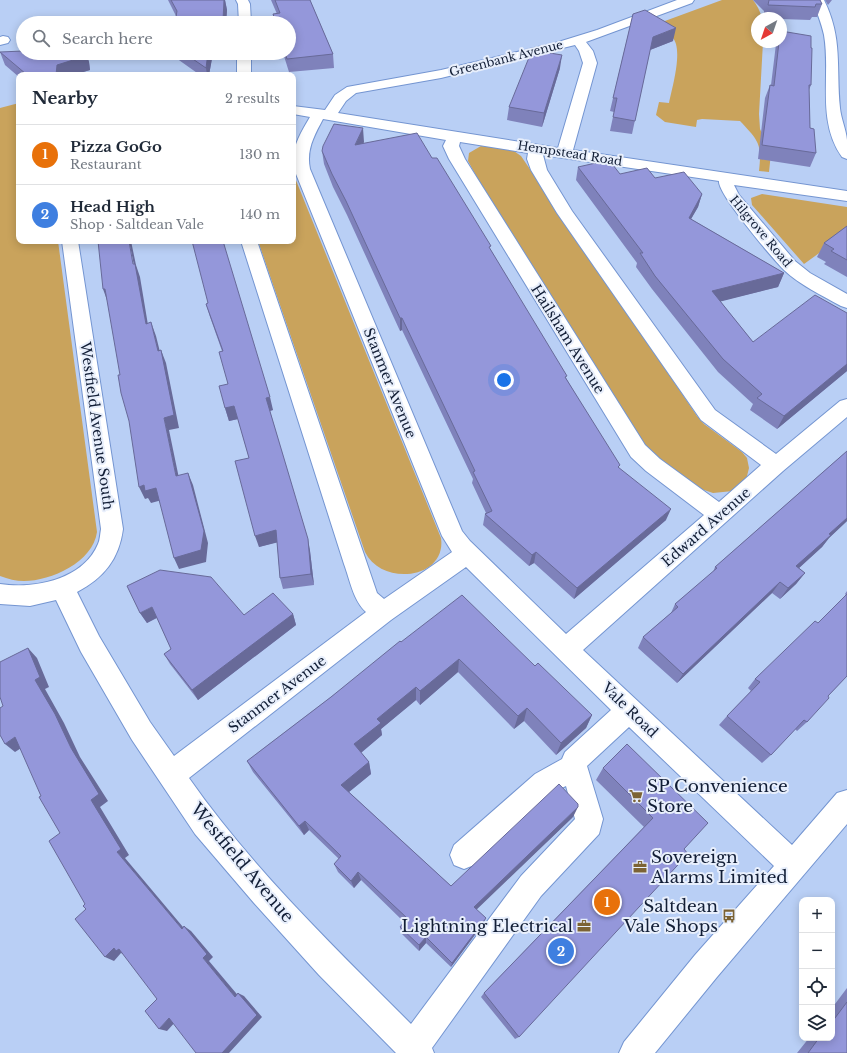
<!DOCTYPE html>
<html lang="en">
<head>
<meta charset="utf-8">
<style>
  :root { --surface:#fff; --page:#f6f6f7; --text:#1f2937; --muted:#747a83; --line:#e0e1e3; --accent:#db2777 }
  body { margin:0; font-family:"Libre Baskerville",serif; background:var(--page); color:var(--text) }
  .controls { position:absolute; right:12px; bottom:12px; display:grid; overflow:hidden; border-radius:8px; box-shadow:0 2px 10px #0003 }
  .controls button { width:36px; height:36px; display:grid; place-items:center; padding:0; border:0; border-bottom:1px solid var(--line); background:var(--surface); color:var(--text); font:20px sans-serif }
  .compass { position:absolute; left:751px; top:12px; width:36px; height:36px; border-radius:50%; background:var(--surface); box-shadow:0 2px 10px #0003; rotate:220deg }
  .you { position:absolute; left:504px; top:380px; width:14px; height:14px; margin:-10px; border:3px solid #fff; border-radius:50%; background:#1a73e8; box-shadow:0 0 0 6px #1a73e833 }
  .badge { display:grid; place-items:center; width:26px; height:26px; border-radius:50%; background:var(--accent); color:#fff; font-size:13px; font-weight:700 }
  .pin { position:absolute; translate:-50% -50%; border:2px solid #fff; box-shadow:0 1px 4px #0006 }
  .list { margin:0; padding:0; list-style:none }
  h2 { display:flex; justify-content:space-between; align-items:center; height:52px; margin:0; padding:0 16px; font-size:17px }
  h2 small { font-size:13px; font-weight:400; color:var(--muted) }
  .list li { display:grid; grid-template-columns:26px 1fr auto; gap:12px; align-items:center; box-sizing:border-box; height:60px; padding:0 16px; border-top:1px solid var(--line) }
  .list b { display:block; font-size:15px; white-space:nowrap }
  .list p { margin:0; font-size:13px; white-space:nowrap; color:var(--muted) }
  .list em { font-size:13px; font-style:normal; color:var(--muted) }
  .icon { flex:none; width:22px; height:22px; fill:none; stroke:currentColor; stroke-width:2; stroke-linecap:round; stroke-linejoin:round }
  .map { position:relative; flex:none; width:847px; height:1053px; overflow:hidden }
  .search { position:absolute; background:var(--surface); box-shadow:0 2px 10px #0003; left:16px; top:16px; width:280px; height:44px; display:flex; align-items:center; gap:10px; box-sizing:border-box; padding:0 14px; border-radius:22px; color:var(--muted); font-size:15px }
  .panel { position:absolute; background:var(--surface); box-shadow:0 2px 10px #0003; left:16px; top:72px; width:280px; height:172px; border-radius:8px }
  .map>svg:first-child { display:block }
  .green { fill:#c9a35c }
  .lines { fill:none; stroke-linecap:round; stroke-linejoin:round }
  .minor-casing { stroke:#7495d1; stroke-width:2 }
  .minor { fill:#fff; fill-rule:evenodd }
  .wall { fill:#7f82bb }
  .shaded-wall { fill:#686a99 }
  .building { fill:#9497da; stroke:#686a99 }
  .labels { text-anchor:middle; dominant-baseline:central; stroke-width:4; stroke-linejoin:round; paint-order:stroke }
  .far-street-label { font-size:12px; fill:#121e36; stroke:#e8effc }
  .street-label { font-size:14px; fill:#121e36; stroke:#e8effc }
  .near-poi-label { font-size:17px; fill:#121e36; stroke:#e8effc; text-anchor:start }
  .near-street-label { font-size:17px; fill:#121e36; stroke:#e8effc }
</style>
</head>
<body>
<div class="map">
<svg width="847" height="1053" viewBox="0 0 847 1053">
  <rect width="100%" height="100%" fill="#b9cff5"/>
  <path class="green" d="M722,0H753C757,5 760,11 762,18H757V42H763L759,114L760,129L771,153L769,172L759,171C762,144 759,141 740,121L702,119L697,120L696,127L665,122L656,115L659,102L669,103C672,88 684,48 672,37C667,32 660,28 654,25Z
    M19,103V241H58L97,532C93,562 51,581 24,581C16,581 8,579 0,576V108Z
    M481,146L511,149L521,156L697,416L704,424L742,452L747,458L749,468L746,480L733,491L713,493L698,488L648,451L498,216L468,161L469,153Z
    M293,173L441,538C447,579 382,587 365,552L258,241H293Z
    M762,194L847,207V233L804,264L752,205L751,198Z"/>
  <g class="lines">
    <g class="minor-casing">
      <path id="minor" d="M236,0H248L250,4L251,23H239L238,4Z
        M677,0H694L692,3L586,42L593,51L597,63L573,150L847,191V201L734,185L739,195L795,261L810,273L847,294V308L841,306C821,295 800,285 784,270C773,259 717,193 719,181L543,155L547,170L572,211L715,410L776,454L840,401L847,399V417L783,471L583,650L792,845L837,793L847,790V824L717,977L655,1053H619L624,1042L695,955L774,866L629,727L587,766L603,819L599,834L541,896L432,1048L434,1053H396L319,975L254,903L195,834L132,740L81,652L56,600L30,606L0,604V584C34,589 83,580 98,544C100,540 100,534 101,529L62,241H78L123,529C119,559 104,578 77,592L99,636L150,722L174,756L366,612C353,600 350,580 344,564L241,241H257L377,593L384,599L452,552L442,536L294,169C291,148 300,134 310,117L293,114V106L325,110L335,95L347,87L441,70L555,43L597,30ZM575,45L579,51L583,63L558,148L338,113L346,101L356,93L441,78ZM323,119L446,140L443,146L449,159L631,457L646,471L704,515L566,634L470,541L462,531L310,169C306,150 314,136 323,119ZM460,142L528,153L527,159L531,170L557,213L701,420L761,465L719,502L660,459L645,445L465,159L459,146ZM466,567L611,710L565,752L562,759L535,774L454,845L450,855L454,865L464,869L474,865L553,792L566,786L575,819L521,876L411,1024C333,946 252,868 189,778L391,620Z
        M812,0H824C843,38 836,68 840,108C841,119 846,129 847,140C847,146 847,153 847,159L842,157C816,120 831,76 824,35C821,22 817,12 812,0Z
        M3,36L8,37L10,40L8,43L0,45V37Z
        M237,53H251V75H237Z"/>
    </g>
    <use href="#minor" class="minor"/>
  </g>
  <path class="wall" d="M168,0H225L227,10L226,23H175L176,16Z
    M271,0H310L333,54L334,68L289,72L283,53H289V23H274L273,14H277Z
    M753,0H820L822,4L817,17H812L810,20L781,19V18H764V11Z
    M825,0H832L828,5Z
    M633,14L673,41L650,50L632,134L610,131L614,112L610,111L613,98Z
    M776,42H781L811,85L809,90L810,128L816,153L810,167L758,159L765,98L770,85H771L776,44Z
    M0,52L23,53H86L89,62L90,70L73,75H19V77L5,65Z
    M175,53H213L209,75H200L176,58Z
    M560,68L542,127L507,120L509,107Z
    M364,142L363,143L432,158L490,249L619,468L666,520L574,599L534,563L529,566L483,525L485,514L486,513L472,483L473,479L402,330L400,331L347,215L333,187L324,164L322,151Z
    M578,167L620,174L655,178L702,194L698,207L691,219L784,273L778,287L720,301L753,342L847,313V371L777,429L750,410L753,404L718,372L652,289L636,267L637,263L576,180Z
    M847,226V277L824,264L826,262L817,257L824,243Z
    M208,303L273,410L270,411L310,551L314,585L283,589L280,578L277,542L259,547L249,458L238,419L229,421L225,408L228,384L222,351L210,317L206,304Z
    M847,451V521L829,538L822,547L799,568L805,573L796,584L780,599L772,593L677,683L638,648L643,637L671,613L675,604L713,572L715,567Z
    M847,591V676L828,696L807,722L797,731L795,729L771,755L762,763L719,725L727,716L751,691L748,688L755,679L818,623L846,595L845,594Z
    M140,613L244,615L293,614L296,625L198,700L170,664L164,654L171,649L157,618L147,623Z
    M401,642L535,666L592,715L586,728L556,755L524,721L514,729L458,672L420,705L416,700L381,729L382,735L361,753L369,762L371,774L349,792L451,886L573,817L476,909L483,924L451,967L426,943L419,951L401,933L400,927L404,922L361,880L354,888L338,872L334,864L339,859L309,830L304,835L253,772L247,761L331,697Z
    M603,768L684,849L519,1037L515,1039L481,997L484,993L644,827L596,780Z
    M847,988V1053H797L809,1038H832V1008Z"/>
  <path class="shaded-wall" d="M224,0H225L227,10L226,23H223V21Z
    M676,28L673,41L650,50L653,37Z
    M85,53H86L89,62L90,70L73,75H56L57,65Z
    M208,53H213L209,75H207L206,68Z
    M562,55L560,68L542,127L544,113Z
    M30,73L31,75H26V74Z
    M363,128L364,142L356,158L355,145Z
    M702,194L698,207L684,231L689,218Z
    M129,241H131L136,265L140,277L150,337L146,324Z
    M784,273L778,287L707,305L712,291Z
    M103,289H105L108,303Z
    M400,318H402V330L400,331Z
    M151,322L156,336L163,364L158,351Z
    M161,350L166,363L179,428L169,430L181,488L176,476L164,418Z
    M847,364V371L777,429L784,416Z
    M270,397L273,410L269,411L266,398Z
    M234,406L238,419L229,421L225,408Z
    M188,473L193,485L208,543L206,562L179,569L174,558Z
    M144,485L156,488L162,500L151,503L148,498L145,499L139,487Z
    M671,509L666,520L574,599L577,588Z
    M847,518V521L829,538L822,547L788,578L796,566L829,534Z
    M276,530L279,542L259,547L255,536Z
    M308,539L310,551L314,585L311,574Z
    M536,552L534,563L529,566L532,555Z
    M805,573L796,584L780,599L788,588Z
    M780,582L772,593L677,683L683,674Z
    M152,607L158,617L147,623L140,613Z
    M293,614L296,625L198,700L192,690Z
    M28,648L37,658L49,687L45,689L64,723L80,757L108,801L100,807L129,855L125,858L188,933L182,929L117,852L91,800L71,748L35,680Z
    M459,659L458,672L420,705V691Z
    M416,687V700L381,729L382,735L357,756L354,744L377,719Z
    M527,708L524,721L514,729L518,716Z
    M592,715L586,728L556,755L561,743Z
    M15,737L26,745L15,752L5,744Z
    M369,762L371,774L344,796L341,785Z
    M578,807L573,817L472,914L474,907Z
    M305,821L309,830L304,835L299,826Z
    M358,872L361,880L354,888L351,881Z
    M486,918L483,924L451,967L452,963Z
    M184,926L191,931L213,957L209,961L241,999L235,997L203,958Z
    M426,937V943L419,951V945Z
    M114,948L119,949L125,955L121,953L114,961L105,957Z
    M238,993L244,996L262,1017L229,1053H222Z
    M169,1018L177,1020L167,1031L159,1029Z"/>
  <path class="building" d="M171,0H224L223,21L213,22V23H175L177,11Z
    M275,0H310L333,54L287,59L285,53H289V23H276L273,14L280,13Z
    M769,0H820L822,4H816L815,7L768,5Z
    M645,10L676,28L653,37L635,121L613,117L617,98H613L633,14Z
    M781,31L811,36V48H812L811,85H809L810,128L814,129L816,153L762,145L770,85L774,86L779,42H781Z
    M532,50L562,55L544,113L509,107Z
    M23,51V53H85L86,56L57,65L56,75H32L30,73L26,74L0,52Z
    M184,53H208L206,68Z
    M334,124L363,128L355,145L417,133L432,158H437L491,246L489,247L567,376L565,377L620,465L618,467L671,509L577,588L536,552L532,555L485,514L492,511L473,472L475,471L402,318H400L346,201L332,174L322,151L323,146Z
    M609,160L620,174L647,168L655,178L684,172L702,194L689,218L784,273L712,291L753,342L815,295L847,313V364L784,416L757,398L762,394L723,359L655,276L640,253H643L578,167Z
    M847,226V260L831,251L834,249L824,243Z
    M98,241H129L133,264H135L146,324L151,322L158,351L161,350L174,415L164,418L176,476L188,473L204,531L201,550L174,558L156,488L145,491L144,485L139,487L129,421L121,393L118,375H120L105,289H103Z
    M192,241H223L270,397L266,398L308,539L311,574L280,578L276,530L255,536L235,461L249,458L234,406L225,408L219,386L228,384L219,352L223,351L206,304L208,303Z
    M847,451V518L829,534L831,535L796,566L805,573L788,588L780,582L683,674L643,637L678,607L675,604L717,568L715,567Z
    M160,570L211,577L244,615L273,593L293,614L192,690L164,654L171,649L152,607L140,613L127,586Z
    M847,594V676L828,696L829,698L807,722L804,720L771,755L727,716L760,682L755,679L815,621L818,623Z
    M462,595L535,666L538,663L592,715L561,743L527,708L518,716L459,659L420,691L416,687L377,719L381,723L354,744L369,762L341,785L451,886L559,784L578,804V807L474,907L486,918L452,963L426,937L419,945L400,927L407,918L358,872L351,881L334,864L341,856L305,821L299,826L247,761L331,697L400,641L401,642Z
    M28,648L40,677L35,680L55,714L71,748L99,794L91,800L121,849L117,852L182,929L184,926L207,954L203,958L235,997L238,993L257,1015L222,1053H196L169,1018L159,1029L145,1011L157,999L119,949L116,951L114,948L105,957L75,919L86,909L83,906L85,904L49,841L60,833L39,797L41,796L15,737L5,744L0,735V708L3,706L0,697V662Z
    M627,744L708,823L684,849L688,854L519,1037L484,993L653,818L603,768Z
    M847,1002V1053H808L819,1038H832V1022Z"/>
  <defs>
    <g id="supermarket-bare" transform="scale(1.08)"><path d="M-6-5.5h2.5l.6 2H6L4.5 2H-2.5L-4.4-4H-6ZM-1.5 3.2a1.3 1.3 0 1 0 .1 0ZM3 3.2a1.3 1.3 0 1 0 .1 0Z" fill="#7c6334" stroke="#e8effc" stroke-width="2.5" paint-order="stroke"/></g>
    <g id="office-bare" transform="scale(1.08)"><path d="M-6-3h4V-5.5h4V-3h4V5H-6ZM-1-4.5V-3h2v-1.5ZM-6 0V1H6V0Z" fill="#7c6334" stroke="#e8effc" stroke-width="2.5" paint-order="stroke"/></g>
    <g id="bus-bare" transform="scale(1.08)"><path d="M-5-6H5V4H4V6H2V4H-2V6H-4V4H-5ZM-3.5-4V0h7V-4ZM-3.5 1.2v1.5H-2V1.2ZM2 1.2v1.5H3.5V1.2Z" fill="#7c6334" stroke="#e8effc" stroke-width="2.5" paint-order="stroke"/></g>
  </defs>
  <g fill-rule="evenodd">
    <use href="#supermarket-bare" x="636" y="796"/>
    <use href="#office-bare" x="640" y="867"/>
    <use href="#bus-bare" x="729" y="916"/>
    <use href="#office-bare" x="584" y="926"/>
  </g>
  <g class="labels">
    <g class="far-street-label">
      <text transform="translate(506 58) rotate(-14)">Greenbank Avenue</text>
      <text transform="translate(570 153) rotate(9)">Hempstead Road</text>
      <text transform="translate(761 231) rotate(50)">Hilgrove Road</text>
    </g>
    <g class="street-label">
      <text transform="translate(568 339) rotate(58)">Hailsham Avenue</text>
      <text transform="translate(390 383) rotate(68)">Stanmer Avenue</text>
      <text transform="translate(97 426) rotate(82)">Westfield Avenue South</text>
      <text transform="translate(706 527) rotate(-41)">Edward Avenue</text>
      <text transform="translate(277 694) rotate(-37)">Stanmer Avenue</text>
      <text transform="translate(630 710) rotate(44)">Vale Road</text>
    </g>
    <g class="near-poi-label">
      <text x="647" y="786">SP Convenience<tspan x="647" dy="20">Store</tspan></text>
      <text x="651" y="857">Sovereign<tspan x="651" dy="20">Alarms Limited</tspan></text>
      <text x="718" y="906" text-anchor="end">Saltdean<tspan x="718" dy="20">Vale Shops</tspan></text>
      <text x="573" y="926" text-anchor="end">Lightning Electrical</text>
    </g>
    <g class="near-street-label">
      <text transform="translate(242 863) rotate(50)">Westfield Avenue</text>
    </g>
  </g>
</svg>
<div class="controls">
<button>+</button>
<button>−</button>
<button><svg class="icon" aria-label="locate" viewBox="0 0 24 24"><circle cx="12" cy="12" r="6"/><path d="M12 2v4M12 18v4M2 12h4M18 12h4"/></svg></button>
<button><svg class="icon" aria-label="layers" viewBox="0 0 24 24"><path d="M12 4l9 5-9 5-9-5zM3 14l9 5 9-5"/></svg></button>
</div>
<svg class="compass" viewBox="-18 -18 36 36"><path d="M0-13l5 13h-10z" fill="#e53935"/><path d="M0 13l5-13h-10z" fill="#747a83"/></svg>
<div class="you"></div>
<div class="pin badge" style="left:607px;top:902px;background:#e8710a">1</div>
<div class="pin badge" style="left:561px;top:951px;background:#3f7fe0">2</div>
<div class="search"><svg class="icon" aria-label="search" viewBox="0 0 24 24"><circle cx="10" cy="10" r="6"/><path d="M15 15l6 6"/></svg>Search here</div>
<section class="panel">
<h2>Nearby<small>2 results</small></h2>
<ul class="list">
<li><span class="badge" style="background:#e8710a">1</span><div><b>Pizza GoGo</b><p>Restaurant</p></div><em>130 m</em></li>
<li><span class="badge" style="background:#3f7fe0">2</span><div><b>Head High</b><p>Shop · Saltdean Vale</p></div><em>140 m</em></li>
</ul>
</section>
</div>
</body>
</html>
